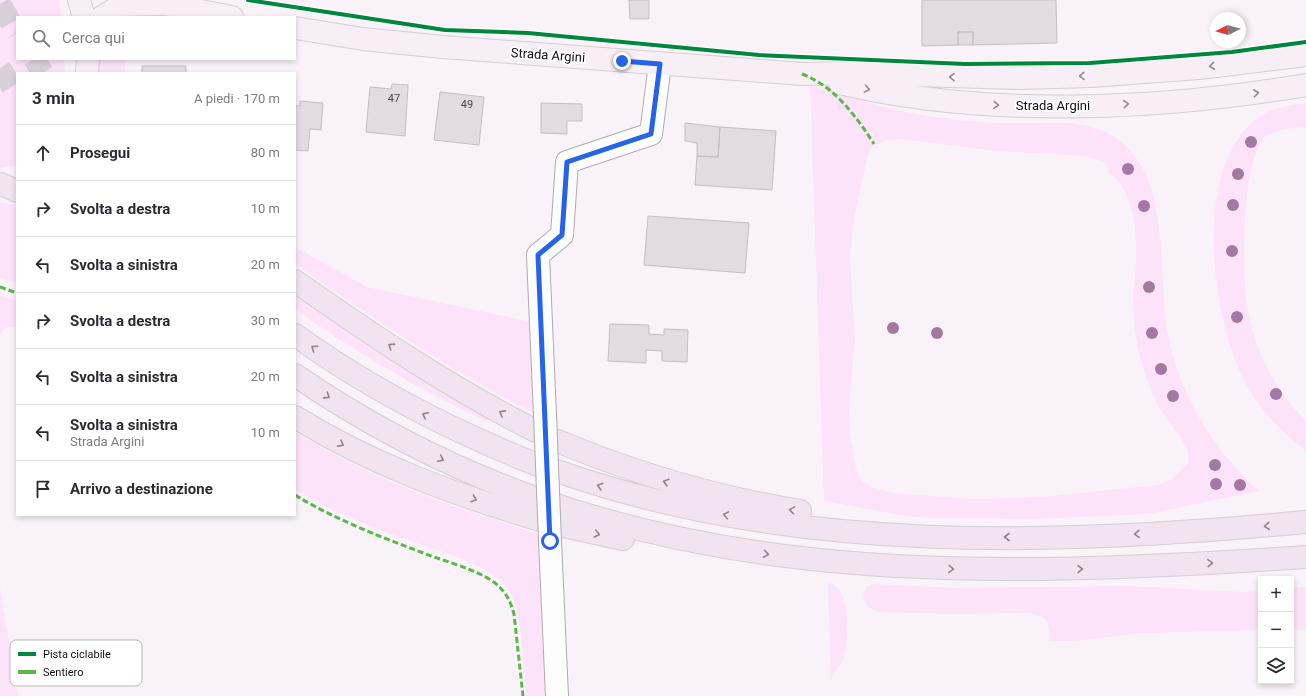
<!DOCTYPE html>
<html lang="it">
<head>
<meta charset="utf-8">
<style>
  :root { --surface:#fff; --page:#f7f7f7; --text:#2b2b33; --muted:#7c7c81; --line:#e1e1e2 }
  body { margin:0; font-family:Roboto,sans-serif; background:var(--page); color:var(--text) }
  .controls { position:absolute; right:12px; bottom:12px; display:grid; overflow:hidden; border-radius:0px; box-shadow:0 2px 6px #0003 }
  .controls button { width:36px; height:36px; display:grid; place-items:center; padding:0; border:0; border-bottom:1px solid var(--line); background:var(--surface); color:var(--text); font:20px sans-serif }
  .compass { position:absolute; left:1210px; top:12px; width:36px; height:36px; border-radius:50%; background:var(--surface); box-shadow:0 2px 6px #0003; rotate:265deg }
  .stop { position:absolute; width:12px; height:12px; margin:-9px; border:3px solid #2563eb; border-radius:50%; background:#fff }
  .stop.end { background:#2563eb; border-color:#fff; box-shadow:0 1px 4px #0008 }
  .list { margin:0; padding:0; list-style:none }
  h2 { display:flex; justify-content:space-between; align-items:center; height:52px; margin:0; padding:0 16px; font-size:17px }
  h2 small { font-size:13px; font-weight:400; color:var(--muted) }
  .list li { display:grid; grid-template-columns:26px 1fr auto; gap:12px; align-items:center; box-sizing:border-box; height:56px; padding:0 16px; border-top:1px solid var(--line) }
  .list b { display:block; font-size:15px; white-space:nowrap }
  .list p { margin:0; font-size:13px; white-space:nowrap; color:var(--muted) }
  .list em { font-size:13px; font-style:normal; color:var(--muted) }
  .icon { flex:none; width:22px; height:22px; fill:none; stroke:currentColor; stroke-width:2; stroke-linecap:round; stroke-linejoin:round }
  .map { position:relative; flex:none; width:1306px; height:696px; overflow:hidden }
  .search { position:absolute; background:var(--surface); box-shadow:0 2px 6px #0003; left:16px; top:16px; width:280px; height:44px; display:flex; align-items:center; gap:10px; box-sizing:border-box; padding:0 14px; border-radius:0px; color:var(--muted); font-size:15px }
  .panel { position:absolute; background:var(--surface); box-shadow:0 2px 6px #0003; left:16px; top:72px; width:280px; height:444px; border-radius:0px }
  .map>svg:first-child { display:block }
  .green { fill:#fde3fa; fill-rule:evenodd }
  .building { fill:#e3dbe2; stroke:#c5bdc4 }
  .lines { fill:none; stroke-linecap:round; stroke-linejoin:round }
  .highway-tunnel { stroke:#d8d0d7; stroke-width:22; stroke-dasharray:22 11; stroke-linecap:butt }
  .minor-casing { stroke:#b0a9af; stroke-width:24 }
  .major-casing { stroke:#d3cfd3; stroke-width:24 }
  .highway-casing { stroke:#d3cfd3; stroke-width:24 }
  .minor { stroke:#fefdfe; stroke-width:22 }
  .major { stroke:#f7eef6; stroke-width:22 }
  .highway { stroke:#f1e4f0; stroke-width:22 }
  .minor-bridge-casing { stroke:#b0a9af; stroke-width:24; stroke-linecap:butt }
  .minor-bridge { stroke:#fefdfe; stroke-width:22 }
  .quiet { stroke:#58b947; stroke-width:3; stroke-dasharray:6 3; stroke-linecap:butt }
  .cycleway-casing { stroke:#fff; stroke-width:6 }
  .cycleway { stroke:#00873e; stroke-width:4 }
  .tree { fill:#a478a2 }
  .oneway { stroke:#928991 }
  .oneway2 { stroke:#8e848e }
  .route { stroke:#2563eb; stroke-width:5 }
  .labels { text-anchor:middle; dominant-baseline:central; stroke-width:4; stroke-linejoin:round; paint-order:stroke }
  .number-label { font-size:11px; fill:#4c444b }
  .street-label { font-size:13px; fill:#160e16; stroke:#fff }
  .key { fill:#fff; stroke:#b9b7b9; stroke-width:1 }
  .key-label { font-size:11px; fill:#160e16 }
</style>
</head>
<body>
<div class="map">
<svg width="1306" height="696" viewBox="0 0 1306 696">
  <rect width="100%" height="100%" fill="#faf2f9"/>
  <path class="green" d="M0,0H59L61,17H17V59H64L65,73H17V165L0,168Z
    M96,59H125V73H97Z
    M810,86C838,91 863,103 892,109C935,119 981,124 1026,123C1053,123 1081,120 1106,132C1178,168 1154,280 1170,344C1183,400 1216,453 1259,491L1153,513L1130,515L1033,519L929,518L900,515L824,501ZM902,139L997,151L1085,156L1103,162L1108,167L1109,173C1135,192 1137,233 1136,263C1136,274 1133,285 1133,296C1133,320 1136,345 1143,368C1148,383 1154,399 1162,413C1172,428 1190,443 1189,462L1171,480L1157,485L1042,497L972,499L893,493L872,487L862,481L856,469L850,433L849,409L855,338L850,255L855,213L869,151C877,140 889,140 902,139Z
    M1306,103V127C1294,128 1275,129 1265,137C1242,157 1242,273 1247,303C1249,317 1253,332 1257,344C1267,373 1284,400 1306,421V451C1283,433 1261,412 1247,386C1211,321 1189,162 1262,115C1274,107 1292,105 1306,103Z
    M0,202L17,205V283L0,278Z
    M295,247L367,287L532,322L535,414C451,371 373,318 295,264Z
    M295,294L489,418L488,422C420,390 356,353 295,309Z
    M0,295L17,301V326L5,328L0,335Z
    M295,432C322,448 350,463 378,476C430,500 486,517 541,535L548,696H527C523,669 523,614 510,592C492,561 418,546 386,532C355,520 324,507 295,490Z
    M828,582C832,584 837,586 840,591C849,603 849,643 844,657C841,666 833,671 831,681Z
    M874,584L956,588L1130,586L1244,592L1261,591V630L1142,633L1075,641H1050C1048,623 1050,618 1031,613L951,614L879,612C865,607 859,600 867,586Z
    M0,587L18,696H0Z
    M1306,587V630H1291V588Z"/>
  <path class="building" d="M629,0H649V19H630Z
    M922,0H1056L1057,43L973,45V32H958V45L922,46Z
    M958,32H973V45H958Z
    M142,66H186V73H142Z
    M392,84L408,85L405,136L366,132L370,87L391,89Z
    M440,92L484,97L479,145L434,140Z
    M300,101L323,103L321,130L310,129L308,151L295,150V106H300Z
    M541,103L582,104V121H567V134L541,133Z
    M685,123L720,127L718,157L697,156V143L685,141Z
    M720,127L776,131L772,190L695,185L697,156L718,157Z
    M648,216L749,223L745,273L644,265Z
    M610,324L649,325V334L664,335V329L688,330L687,362L662,361V351L646,350V363L608,361Z"/>
  <g class="lines">
    <path class="highway-tunnel" d="M0,4L17,33
      M34,59L43,73
      M0,68L17,94"/>
    <g class="minor-casing">
      <path id="minor" d="M545,415L538,255L562,235L567,162L651,134L660,64
        M550,541L557,696"/>
    </g>
    <g class="major-casing">
      <path id="major" d="M79,0L84,17
        M157,0L165,4L232,17
        M102,17L121,5L165,4
        M295,28L363,39L443,47L802,74L849,73L1021,78L1091,76L1199,68L1306,55
        M87,73L88,59
        M840,83C986,118 1159,110 1306,85"/>
    </g>
    <g class="highway-casing">
      <path id="highway" d="M1,184L17,191
        M295,281C372,335 452,389 536,431
        M295,335C370,389 452,431 538,465
        M295,375C608,590 944,581 1306,557
        M295,417C373,465 453,494 540,520
        M555,440C636,474 714,497 800,511
        M557,471C795,555 1058,545 1306,522
        M559,525L623,539"/>
    </g>
    <use href="#minor" class="minor"/>
    <use href="#major" class="major"/>
    <use href="#highway" class="highway"/>
    <g class="minor-bridge-casing">
      <path id="minor-bridge" d="M545,415L550,541"/>
    </g>
    <use href="#minor-bridge" class="minor-bridge"/>
    <path class="quiet" d="M802,74C834,86 856,116 874,144
      M0,287L17,293
      M295,495C336,520 381,537 426,554C447,562 471,568 491,580C504,589 510,599 514,614L523,696"/>
    <g class="cycleway-casing">
      <path id="cycleway" d="M248,0L445,30L528,33L759,55L965,64L1090,63L1232,52L1306,42"/>
    </g>
    <use href="#cycleway" class="cycleway"/>
  </g>
  <g class="tree">
    <circle cx="1251" cy="142" r="6"/>
    <circle cx="1128" cy="169" r="6"/>
    <circle cx="1238" cy="174" r="6"/>
    <circle cx="1233" cy="205" r="6"/>
    <circle cx="1144" cy="206" r="6"/>
    <circle cx="1232" cy="251" r="6"/>
    <circle cx="1149" cy="287" r="6"/>
    <circle cx="1237" cy="317" r="6"/>
    <circle cx="893" cy="328" r="6"/>
    <circle cx="937" cy="333" r="6"/>
    <circle cx="1152" cy="333" r="6"/>
    <circle cx="1161" cy="369" r="6"/>
    <circle cx="1276" cy="394" r="6"/>
    <circle cx="1173" cy="396" r="6"/>
    <circle cx="1215" cy="465" r="6"/>
    <circle cx="1216" cy="484" r="6"/>
    <circle cx="1240" cy="485" r="6"/>
  </g>
  <defs><path id="oneway-chevron" d="M-2-3.5L2.5 0L-2 3.5" fill="none" stroke-width="1.6" stroke-linecap="round" stroke-linejoin="round"/></defs>
  <g class="oneway">
    <use href="#oneway-chevron" transform="translate(1212 66) rotate(174)"/>
    <use href="#oneway-chevron" transform="translate(1082 76) rotate(178)"/>
    <use href="#oneway-chevron" transform="translate(952 77) rotate(-179)"/>
    <use href="#oneway-chevron" transform="translate(867 89) rotate(10)"/>
    <use href="#oneway-chevron" transform="translate(1256 93) rotate(-7)"/>
    <use href="#oneway-chevron" transform="translate(1126 104) rotate(-4)"/>
    <use href="#oneway-chevron" transform="translate(996 105) rotate(3)"/>
  </g>
  <g class="oneway2">
    <use href="#oneway-chevron" transform="translate(391 346) rotate(-147)"/>
    <use href="#oneway-chevron" transform="translate(314 348) rotate(-145)"/>
    <use href="#oneway-chevron" transform="translate(327 396) rotate(33)"/>
    <use href="#oneway-chevron" transform="translate(502 413) rotate(-151)"/>
    <use href="#oneway-chevron" transform="translate(425 415) rotate(-153)"/>
    <use href="#oneway-chevron" transform="translate(341 444) rotate(28)"/>
    <use href="#oneway-chevron" transform="translate(441 459) rotate(26)"/>
    <use href="#oneway-chevron" transform="translate(666 482) rotate(-163)"/>
    <use href="#oneway-chevron" transform="translate(600 486) rotate(-163)"/>
    <use href="#oneway-chevron" transform="translate(474 499) rotate(19)"/>
    <use href="#oneway-chevron" transform="translate(792 510) rotate(-171)"/>
    <use href="#oneway-chevron" transform="translate(726 515) rotate(-170)"/>
    <use href="#oneway-chevron" transform="translate(1267 526) rotate(175)"/>
    <use href="#oneway-chevron" transform="translate(597 534) rotate(11)"/>
    <use href="#oneway-chevron" transform="translate(1137 534) rotate(177)"/>
    <use href="#oneway-chevron" transform="translate(1007 537) rotate(-180)"/>
    <use href="#oneway-chevron" transform="translate(766 554) rotate(8)"/>
    <use href="#oneway-chevron" transform="translate(1210 563) rotate(-3)"/>
    <use href="#oneway-chevron" transform="translate(951 569) rotate(2)"/>
    <use href="#oneway-chevron" transform="translate(1080 569) rotate(-1)"/>
  </g>
  <g class="lines">
    <path class="route" d="M550,541L538,255L562,235L567,162L651,134L660,64L622,61"/>
  </g>
  <g class="labels">
    <g class="number-label">
      <text x="394" y="98">47</text>
      <text x="467" y="104">49</text>
    </g>
    <g class="street-label">
      <text transform="translate(548 55) rotate(4)">Strada Argini</text>
      <text x="1053" y="105">Strada Argini</text>
    </g>
  </g>
  <rect x="10" y="640" width="132" height="46" rx="6" class="key"/>
  <rect x="18" y="652" width="18" height="4" fill="#00873e"/>
  <rect x="18" y="670" width="18" height="4" fill="#58b947"/>
  <g class="key-label">
    <text x="43" y="658">Pista ciclabile</text>
    <text x="43" y="676">Sentiero</text>
  </g>
</svg>
<div class="controls">
<button>+</button>
<button>−</button>
<button><svg class="icon" aria-label="layers" viewBox="0 0 24 24"><path d="M12 4l9 5-9 5-9-5zM3 14l9 5 9-5"/></svg></button>
</div>
<svg class="compass" viewBox="-18 -18 36 36"><path d="M0-13l5 13h-10z" fill="#e53935"/><path d="M0 13l5-13h-10z" fill="#7c7c81"/></svg>
<div class="stop" style="left:550px;top:541px"></div>
<div class="stop end" style="left:622px;top:61px"></div>
<div class="search"><svg class="icon" aria-label="search" viewBox="0 0 24 24"><circle cx="10" cy="10" r="6"/><path d="M15 15l6 6"/></svg>Cerca qui</div>
<section class="panel">
<h2>3 min<small>A piedi · 170 m</small></h2>
<ul class="list">
<li><svg class="icon" aria-label="ahead" viewBox="0 0 24 24"><path d="M12 20V5M6 11l6-6 6 6"/></svg><div><b>Prosegui</b></div><em>80 m</em></li>
<li><svg class="icon" aria-label="right" viewBox="0 0 24 24"><path d="M7 20v-9h11M14 6l5 5-5 5"/></svg><div><b>Svolta a destra</b></div><em>10 m</em></li>
<li><svg class="icon" aria-label="left" viewBox="0 0 24 24"><path d="M17 20v-9H6M10 6l-5 5 5 5"/></svg><div><b>Svolta a sinistra</b></div><em>20 m</em></li>
<li><svg class="icon" aria-label="right" viewBox="0 0 24 24"><path d="M7 20v-9h11M14 6l5 5-5 5"/></svg><div><b>Svolta a destra</b></div><em>30 m</em></li>
<li><svg class="icon" aria-label="left" viewBox="0 0 24 24"><path d="M17 20v-9H6M10 6l-5 5 5 5"/></svg><div><b>Svolta a sinistra</b></div><em>20 m</em></li>
<li><svg class="icon" aria-label="left" viewBox="0 0 24 24"><path d="M17 20v-9H6M10 6l-5 5 5 5"/></svg><div><b>Svolta a sinistra</b><p>Strada Argini</p></div><em>10 m</em></li>
<li><svg class="icon" aria-label="arrive" viewBox="0 0 24 24"><path d="M6 21V4h12l-3 4 3 4H6"/></svg><div><b>Arrivo a destinazione</b></div></li>
</ul>
</section>
</div>
</body>
</html>
